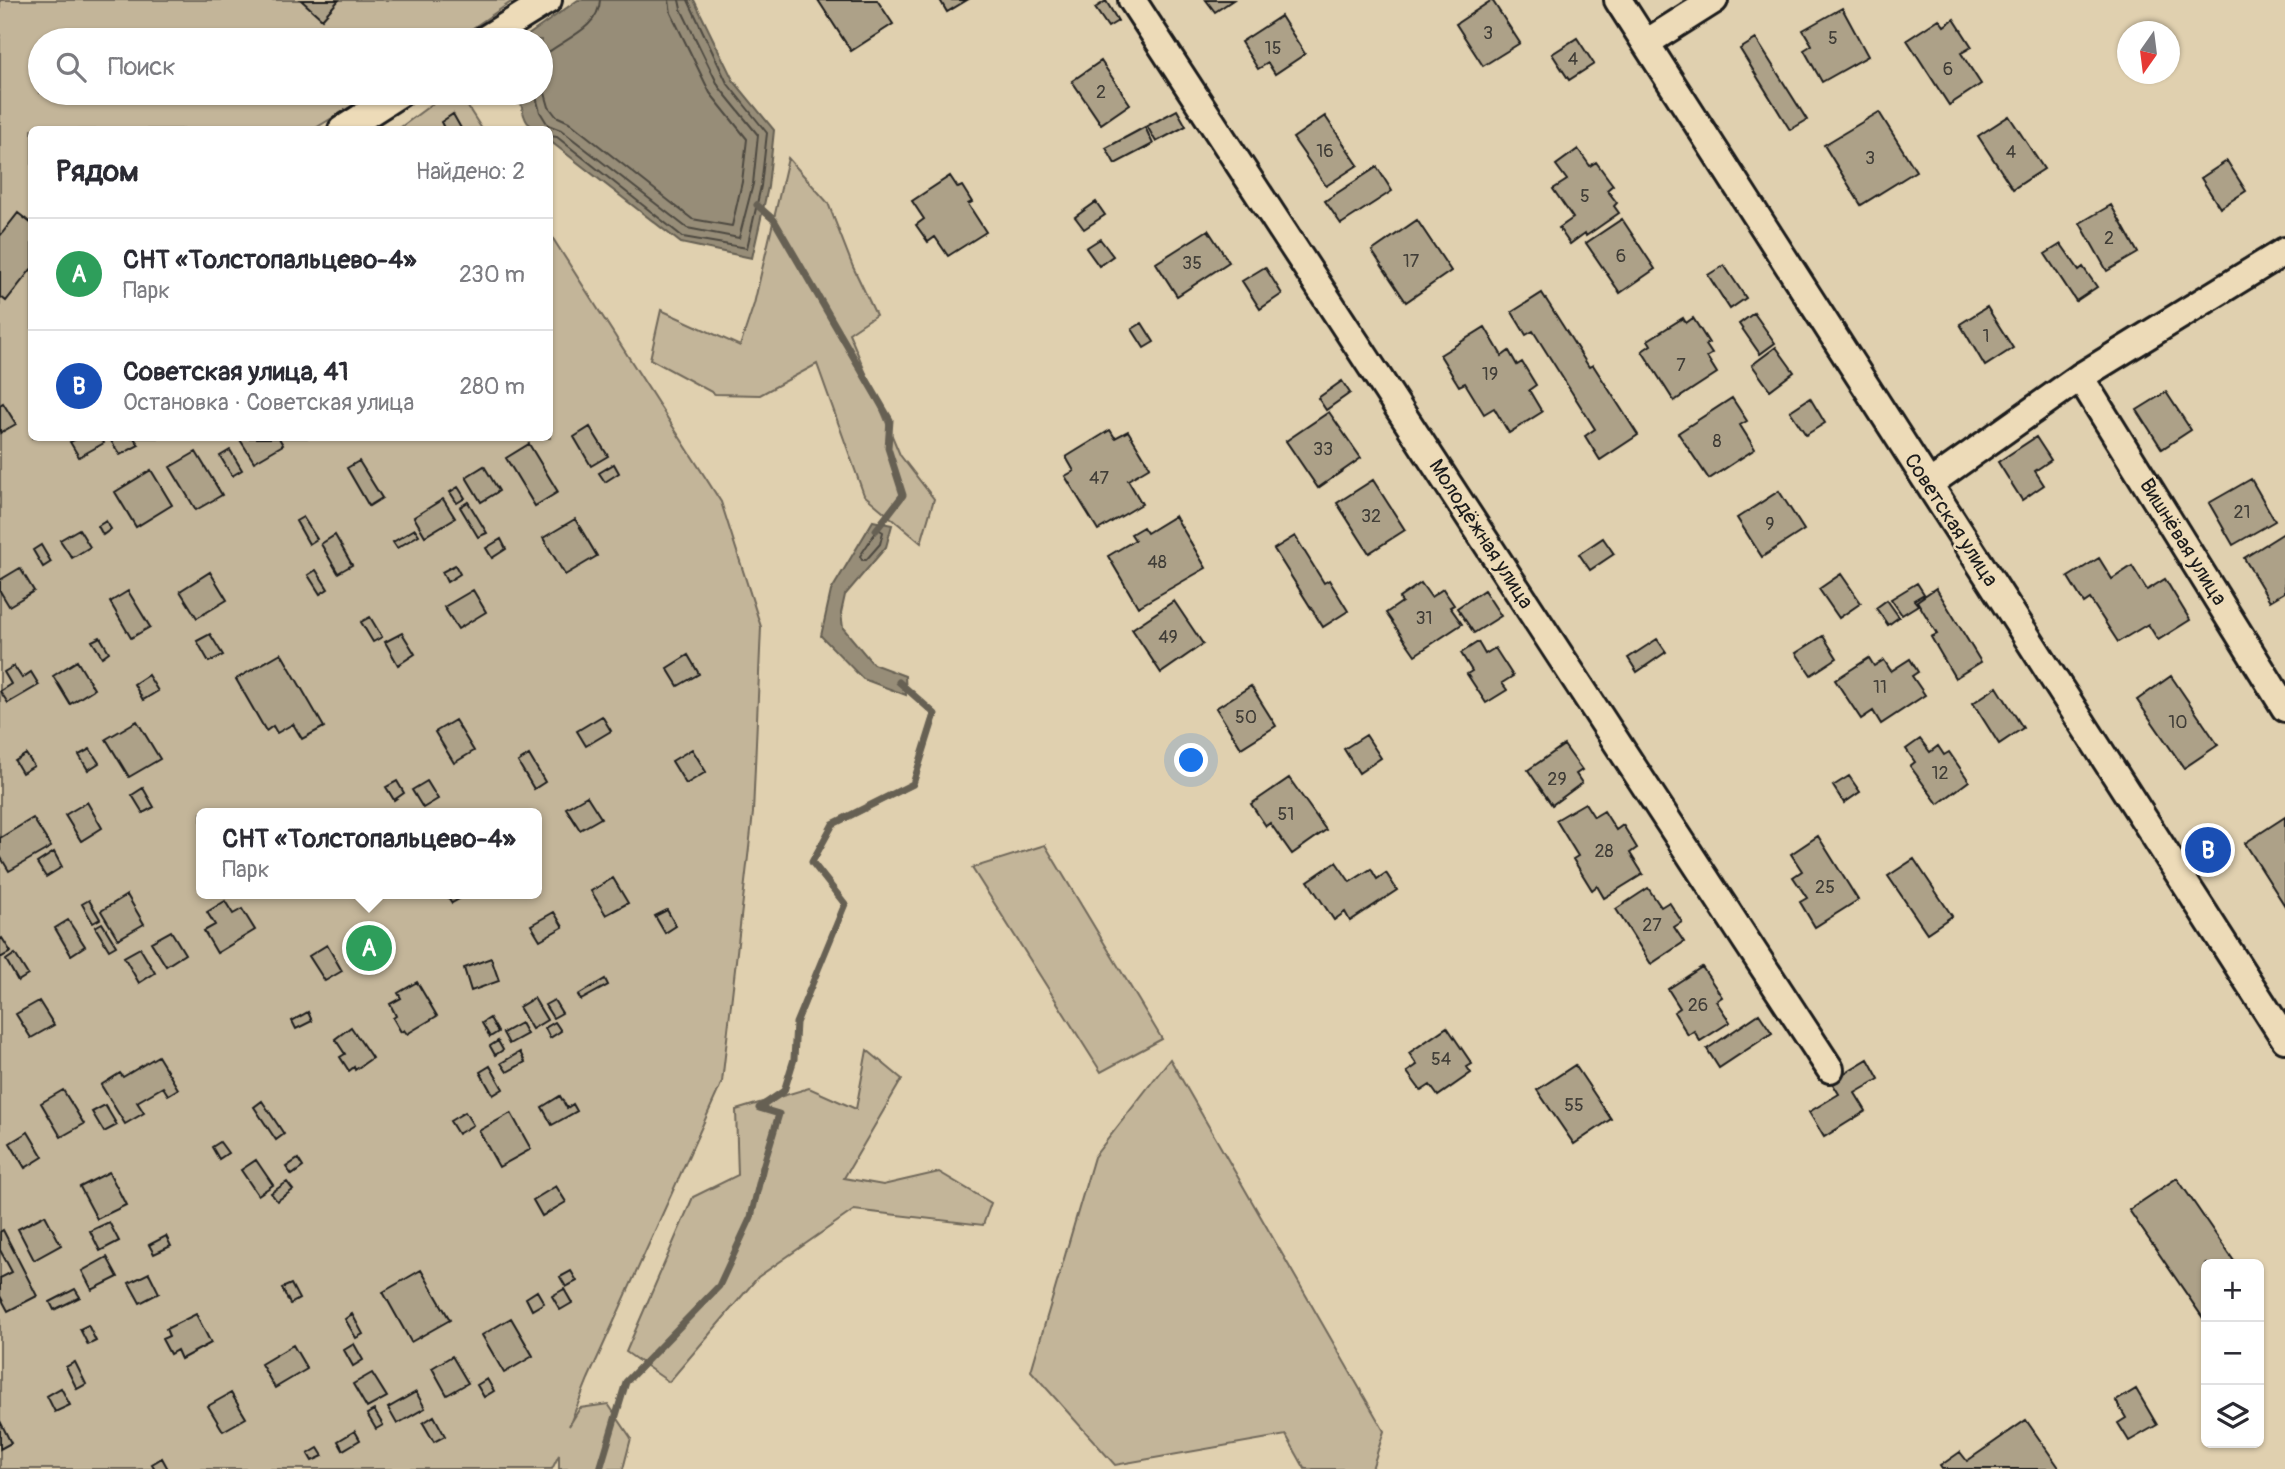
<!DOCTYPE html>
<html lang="ru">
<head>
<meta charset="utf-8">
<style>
  :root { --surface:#fff; --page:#f7f7f7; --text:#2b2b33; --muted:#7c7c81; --line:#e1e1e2; --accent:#c8321e }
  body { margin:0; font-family:Pangolin,sans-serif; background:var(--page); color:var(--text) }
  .controls { position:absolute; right:21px; bottom:21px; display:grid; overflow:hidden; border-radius:10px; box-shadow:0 2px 5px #0004 }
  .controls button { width:63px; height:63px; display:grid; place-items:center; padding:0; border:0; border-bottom:2px solid var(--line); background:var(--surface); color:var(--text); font:35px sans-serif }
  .compass { position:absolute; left:2117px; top:21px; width:63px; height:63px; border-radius:50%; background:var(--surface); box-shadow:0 2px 5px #0004; rotate:194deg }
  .you { position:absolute; left:1192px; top:761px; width:24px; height:24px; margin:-18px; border:5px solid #fff; border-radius:50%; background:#1a73e8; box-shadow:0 0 0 10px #1a73e833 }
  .badge { display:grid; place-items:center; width:46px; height:46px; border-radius:50%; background:var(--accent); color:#fff; font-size:23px; font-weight:700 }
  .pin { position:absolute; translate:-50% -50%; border:4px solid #fff; box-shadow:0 2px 7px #0006 }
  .popup { position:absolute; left:196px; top:808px; width:346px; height:91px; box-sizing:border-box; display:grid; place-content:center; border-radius:10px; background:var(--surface); filter:drop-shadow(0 2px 5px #0005); font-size:23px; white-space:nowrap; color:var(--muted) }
  .popup b { font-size:26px; color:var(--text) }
  .popup::after { content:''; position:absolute; left:50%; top:100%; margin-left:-14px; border:14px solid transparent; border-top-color:var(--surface) }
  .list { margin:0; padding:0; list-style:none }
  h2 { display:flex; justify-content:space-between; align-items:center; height:91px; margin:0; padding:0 28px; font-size:30px }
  h2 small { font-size:23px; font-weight:400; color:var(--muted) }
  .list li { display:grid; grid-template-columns:46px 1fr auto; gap:21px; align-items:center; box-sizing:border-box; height:112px; padding:0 28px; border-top:2px solid var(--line) }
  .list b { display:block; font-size:26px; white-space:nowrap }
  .list p { margin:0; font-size:23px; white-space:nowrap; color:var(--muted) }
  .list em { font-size:23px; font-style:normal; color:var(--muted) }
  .icon { flex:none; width:38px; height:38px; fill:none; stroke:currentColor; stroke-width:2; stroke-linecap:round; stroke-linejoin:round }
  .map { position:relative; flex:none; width:2285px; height:1469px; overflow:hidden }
  .search { position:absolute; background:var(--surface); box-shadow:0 2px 5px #0004; left:28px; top:28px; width:525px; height:77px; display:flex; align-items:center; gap:18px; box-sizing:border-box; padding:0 24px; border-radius:38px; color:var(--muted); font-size:26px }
  .panel { position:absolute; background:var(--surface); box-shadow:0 2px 5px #0004; left:28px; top:126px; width:525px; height:315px; border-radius:10px }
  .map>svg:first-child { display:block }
  .green { fill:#c3b599; stroke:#70685a; stroke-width:2; fill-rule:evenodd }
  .water { fill:#978d78; stroke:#666053; stroke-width:2 }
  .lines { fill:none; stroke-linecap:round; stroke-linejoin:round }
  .shore { stroke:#4d4941; stroke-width:2 }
  .stream { stroke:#666053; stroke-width:7 }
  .building { fill:#ada188; stroke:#1c1c1c; stroke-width:2 }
  .minor-casing { stroke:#1c1c1c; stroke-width:32 }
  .minor { stroke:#eddbb8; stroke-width:26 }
  .labels { text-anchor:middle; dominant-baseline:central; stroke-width:5; stroke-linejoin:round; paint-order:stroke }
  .number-label { font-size:18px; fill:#403d37 }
  .street-label { font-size:21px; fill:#1c1c1c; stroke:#eddbb8 }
</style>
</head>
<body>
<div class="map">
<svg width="2285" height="1469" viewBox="0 0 2285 1469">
  <rect width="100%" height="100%" fill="#e0d0af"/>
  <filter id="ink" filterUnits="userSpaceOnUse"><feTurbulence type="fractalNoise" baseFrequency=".0143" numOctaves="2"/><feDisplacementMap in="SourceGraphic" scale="14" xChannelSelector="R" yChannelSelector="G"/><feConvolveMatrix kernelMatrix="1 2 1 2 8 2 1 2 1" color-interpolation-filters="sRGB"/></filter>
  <g filter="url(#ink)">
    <path class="green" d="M0,0H514L455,40H40V93H373L314,129L32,130V438H550V234L721,502L761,627L753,813L722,1082L588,1379L569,1426L580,1408L608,1404L631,1438L623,1469H559V1455L552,1469H0ZM201,813H537V894H201Z
      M447,93H459L482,129L397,130Z
      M788,158L828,203L853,267L876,315L849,333L900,455L934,499L921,543L864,495L817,364L760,395L715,394L650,359L661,310L740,346L754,304Z
      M1045,845L1162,1039L1101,1072L972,868Z
      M867,1050L902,1079L844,1178L883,1185L939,1172L991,1203L983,1225L854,1210L758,1277L669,1382L626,1352L693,1197L738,1175L736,1110L809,1088L856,1109Z
      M1170,1059L1384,1431L1372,1469H1305L1286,1435L1115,1465L1031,1371L1094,1157Z"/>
    <path class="water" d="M578,0H694L733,80L774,130L768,187L752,258L681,243L550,141V130C522,130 524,116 519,93H541V40H521Z
      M873,521L892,525L886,547L845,595L841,613L843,628L873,664L905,676L906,695L863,679L821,636L831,591Z"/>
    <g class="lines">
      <path class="shore" d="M541,58C560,40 599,30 600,0
        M541,79L549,107L556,116L569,122L692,219L732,226L742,182L747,139L710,93L671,13L669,0
        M535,93L540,112L548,125L561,130L687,228L739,238L753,184L758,135L719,87L681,9L679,0
        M550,136L557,137L683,237L747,248L761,186L767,133L727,83L688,0
        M878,529L883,532L880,544L866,560H862L860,556Z"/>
      <path class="stream" d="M757,205L774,220L890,420L888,448L903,495L876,530
        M600,1469L626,1382L719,1286L751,1217L763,1167L779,1114L759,1108L784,1091L794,1059L796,1023L845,904L812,862L833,824L913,784L935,714L899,682"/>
    </g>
    <path class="building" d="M301,0H339L322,19Z
      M818,0H877L893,24L851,51Z
      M940,0H967L947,12Z
      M1206,0H1233L1215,12Z
      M1492,0L1520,43L1483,66L1456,24Z
      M1106,1L1118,21L1108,27L1095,8Z
      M1842,8L1868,56L1822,82L1804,50L1812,45L1803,30Z
      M1281,16L1305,54L1275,74L1268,63L1258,69L1241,42Z
      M1939,19L1944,26L1954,19L1972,47L1961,53L1981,84L1949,105L1907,40Z
      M1577,38L1594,64L1569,80L1552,54Z
      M1756,39L1807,120L1790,130L1740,49Z
      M1101,61L1130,104L1101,124L1072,81Z
      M1177,110L1186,126L1156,142L1147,126Z
      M1879,112L1916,171L1861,205L1824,145Z
      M453,114L462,130H445L441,122Z
      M1325,116L1358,165L1326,186L1293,138Z
      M2009,116L2044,169L2013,189L1978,136Z
      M1145,127L1153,144L1115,164L1106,148Z
      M1578,149L1590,166L1596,162L1613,185L1607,190L1617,203L1614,206L1619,213L1586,236L1585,233L1570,244L1559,228L1573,218L1553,189L1567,180L1556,165Z
      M2227,161L2246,191L2220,208L2201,178Z
      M1377,167L1392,191L1341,224L1325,201Z
      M950,176L958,188L962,186L972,202L968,204L986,232L948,256L935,237L928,242L916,225L924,219L912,201Z
      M1096,202L1105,215L1084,229L1075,217Z
      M2111,205L2138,253L2107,271L2080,223Z
      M18,213L32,224V268L6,301L0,296V236Z
      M1622,219L1655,269L1620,293L1586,243Z
      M1417,220L1451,271L1406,302L1372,251Z
      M1208,230L1229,262L1177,296L1156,263Z
      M1100,239L1113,256L1099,266L1086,248Z
      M2061,244L2079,270L2083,267L2097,287L2076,301L2045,254Z
      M1724,265L1746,298L1730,309L1708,275Z
      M1265,267L1282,294L1260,309L1242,281Z
      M1542,293L1589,367L1593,365L1638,435L1600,460L1585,436L1595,429L1533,331L1526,335L1512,312Z
      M1987,307L2013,348L1985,366L1960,324Z
      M1754,313L1775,343L1760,354L1739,324Z
      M1683,318L1686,323L1693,318L1709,343L1706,345L1712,354L1707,357L1717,373L1674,401L1642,351L1651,345L1648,340Z
      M1142,323L1154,342L1144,348L1132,329Z
      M1485,327L1502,356L1509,351L1517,365L1522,362L1536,385L1529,390L1542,412L1509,433L1494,408L1484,414L1465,383L1459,386L1440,355Z
      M1776,347L1794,372L1770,390L1752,365Z
      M1342,381L1350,393L1326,410L1318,398Z
      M2166,392L2191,430L2162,449L2137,410Z
      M1732,398L1747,421L1740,425L1755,449L1709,479L1678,433Z
      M1810,398L1825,423L1806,435L1790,411Z
      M3,403L16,424L0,433V405Z
      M1329,412L1361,458L1318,488L1286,441Z
      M590,427L608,456L591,466L574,437Z
      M1110,430L1115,438L1128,431L1150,467L1128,480L1142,504L1098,530L1065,476L1074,471L1066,457Z
      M2036,437L2051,460L2035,471L2044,485L2022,500L1998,462Z
      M78,438H101L104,443L79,457L70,442Z
      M117,438H134L139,445L120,455L111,441Z
      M239,438H279L283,445L254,462Z
      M529,444L558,492L535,506L506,458Z
      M230,450L242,470L232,476L220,456Z
      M196,452L222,495L196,510L170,467Z
      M359,461L382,498L369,506L347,468Z
      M614,464L619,473L605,482L599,473Z
      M484,466L499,491L481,502L466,477Z
      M151,470L172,505L136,527L115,492Z
      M2251,479L2275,521L2233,545L2209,503Z
      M1373,480L1405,530L1369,553L1337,503Z
      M458,487L465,498L457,503L450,492Z
      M1779,491L1804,530L1762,557L1737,518Z
      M443,499L455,518L425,536L414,517Z
      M468,502L487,533L478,537L460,507Z
      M1175,516L1206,568L1138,607L1108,556L1135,540L1131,534L1143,527L1147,533Z
      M303,517L317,539L309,544L296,521Z
      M575,519L597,556L565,575L543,538Z
      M106,521L111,529L103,535L98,526Z
      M79,529L90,547L72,558L60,540Z
      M415,529L419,535L397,548L393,542Z
      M2284,533L2285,592L2270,601L2244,558Z
      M335,535L352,565L338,573L321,544Z
      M1295,536L1324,583L1329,580L1348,611L1323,627L1274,549Z
      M1603,538L1614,554L1590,570L1579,554Z
      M501,539L506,549L492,558L486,548Z
      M41,545L51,562L43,567L33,550Z
      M2099,558L2112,579L2132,566L2147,590L2165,579L2190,620L2158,640L2148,624L2118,642L2090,599L2084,603L2068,577Z
      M455,565L460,574L447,582L442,572Z
      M20,568L34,591L9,606L0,591V580Z
      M316,570L328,589L320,594L308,575Z
      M210,572L227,600L197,618L180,591Z
      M1841,574L1861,603L1839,618L1819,589Z
      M1421,583L1431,597L1443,589L1454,605L1450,607L1462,624L1415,655L1386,613L1402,602L1399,598Z
      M1917,583L1924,594L1914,600L1918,605L1902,615L1891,599Z
      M1936,588L1981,662L1955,678L1931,637L1937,634L1917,601Z
      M473,590L486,612L458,629L444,607Z
      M1484,590L1501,616L1474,633L1457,608Z
      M128,591L150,627L131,638L110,602Z
      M1887,600L1899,617L1888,625L1876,608Z
      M1174,601L1203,644L1161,673L1132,629Z
      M370,617L382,637L373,642L361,622Z
      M402,633L415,654L398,665L385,642Z
      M210,634L223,655L209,662L197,641Z
      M1823,636L1837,658L1811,675L1796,653Z
      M100,637L109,652L102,657L92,641Z
      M1657,639L1666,652L1637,672L1628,658Z
      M1478,642L1485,654L1495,648L1513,676L1502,683L1507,690L1486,703L1467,674L1472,671L1461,653Z
      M281,653L324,727L302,739L293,724L277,733L273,726L266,731L236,679Z
      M688,655L699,674L678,686L667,668Z
      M1869,658L1874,666L1884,660L1891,671L1910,659L1918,672L1912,676L1925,695L1881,724L1873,711L1861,719L1835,680Z
      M77,661L94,689L70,704L53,676Z
      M14,666L22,678L31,672L39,685L8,703L0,691L11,684L4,672Z
      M148,675L158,691L143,700L134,684Z
      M2171,676L2218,745L2184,768L2137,700Z
      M1251,686L1276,726L1241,748L1216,708Z
      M1997,687L2023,728L1999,744L1973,703Z
      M602,716L611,731L586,746L577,731Z
      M455,720L474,751L454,763L435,732Z
      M137,721L160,759L129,777L106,739Z
      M1366,735L1381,758L1359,773L1344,749Z
      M1920,739L1930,752L1938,746L1944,755L1949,752L1969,781L1938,804L1910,766L1915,762L1906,749Z
      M1564,745L1582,770L1576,774L1582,783L1552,805L1528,770Z
      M90,749L99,763L88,770L79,755Z
      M692,749L706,772L686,784L672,761Z
      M26,754L34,766L22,773L15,761Z
      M529,755L545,782L534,789L518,762Z
      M1849,776L1860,792L1844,803L1833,786Z
      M1289,778L1326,830L1292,854L1270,823L1266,826L1251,804Z
      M397,781L404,793L394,800L386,787Z
      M427,781L438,799L423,808L412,790Z
      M143,788L154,807L143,813L132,795Z
      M587,796L601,818L580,830L566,808Z
      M87,802L102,828L81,841L65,815Z
      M1585,803L1594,817L1604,811L1616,830L1623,825L1637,848L1630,853L1643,874L1604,898L1597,886L1592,890L1573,859L1578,856L1556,820Z
      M2285,817V906L2245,843Z
      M33,818L51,847L9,871L0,856V838Z
      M1818,836L1858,900L1815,927L1800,902L1807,898L1793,877L1802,871L1791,854Z
      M54,852L62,867L46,877L37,863Z
      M1914,859L1952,916L1927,933L1888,876Z
      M1336,862L1350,882L1371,869L1377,879L1386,873L1397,890L1350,921L1345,912L1334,920L1308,881Z
      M613,878L628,903L606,915L591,891Z
      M1648,888L1661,907L1669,902L1682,922L1674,927L1684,942L1651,964L1616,909Z
      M446,894H468L452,903Z
      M127,895L144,924L118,939L101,911Z
      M89,900L100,919L93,923L82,904Z
      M225,901L233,914L242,909L255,930L217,953L204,931L215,925L207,912Z
      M667,910L676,926L665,933L655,916Z
      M554,912L563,927L540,940L531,925Z
      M68,920L85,946L71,955L55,928Z
      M102,923L116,946L109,950L95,927Z
      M171,931L185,954L166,966L151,942Z
      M2,938L11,952L0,958V940Z
      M327,945L342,971L325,981L309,956Z
      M140,948L155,973L139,983L124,957Z
      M15,954L28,975L18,981L6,960Z
      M491,958L499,981L471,991L464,968Z
      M1702,967L1722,997L1716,1001L1730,1022L1700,1041L1694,1031L1688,1035L1674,1012L1680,1008L1668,989Z
      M605,979L608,985L581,1000L578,995Z
      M417,982L437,1016L407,1034L404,1030L401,1032L393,1018L396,1016L390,1004L401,998L398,993Z
      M534,998L547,1020L532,1029L519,1007Z
      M554,1000L562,1013L553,1018L545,1005Z
      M39,1001L54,1025L31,1038L16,1014Z
      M308,1012L312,1021L296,1029L292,1021Z
      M1759,1014L1772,1033L1719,1068L1707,1049Z
      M490,1018L498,1032L490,1037L482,1023Z
      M555,1022L561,1031L550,1038L545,1028Z
      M521,1023L527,1034L509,1044L503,1033Z
      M351,1027L372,1058L355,1070L354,1067L349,1071L340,1057L345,1054L335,1039Z
      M1447,1027L1472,1064L1467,1067L1471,1073L1438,1096L1430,1085L1421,1091L1407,1072L1417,1065L1409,1053Z
      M498,1041L503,1050L495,1055L490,1046Z
      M520,1052L525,1062L507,1072L501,1063Z
      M158,1056L178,1089L168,1095L163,1087L137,1102L144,1113L125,1124L101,1085L120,1073L123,1077Z
      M1868,1059L1879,1079L1855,1093L1866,1111L1824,1137L1809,1112L1839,1094L1831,1081Z
      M1575,1065L1611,1119L1574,1144L1537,1090Z
      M490,1066L503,1089L493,1095L480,1072Z
      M63,1090L84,1124L61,1137L41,1103Z
      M560,1096L567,1108L573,1104L577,1111L552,1125L542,1107Z
      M262,1101L284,1134L276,1140L254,1107Z
      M105,1105L117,1125L104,1132L92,1112Z
      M465,1112L473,1125L458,1134L450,1121Z
      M511,1113L531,1149L499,1167L479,1131Z
      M28,1132L43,1157L25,1168L10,1143Z
      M220,1142L228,1153L219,1159L212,1147Z
      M298,1159L303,1167L292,1175L286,1167Z
      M256,1160L273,1185L258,1195L241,1170Z
      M109,1172L126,1205L97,1219L80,1187Z
      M2177,1178L2236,1264H2206V1316L2203,1318L2129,1210Z
      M287,1182L293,1190L277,1201L271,1193Z
      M556,1186L566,1202L542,1216L533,1200Z
      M45,1215L61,1245L34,1260L18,1229Z
      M109,1222L119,1241L100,1251L90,1231Z
      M3,1230L37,1296L8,1311L0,1296V1278L12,1272L0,1250V1232Z
      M166,1236L171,1246L154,1254L149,1245Z
      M107,1257L118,1277L92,1290L82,1271Z
      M421,1270L450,1320L411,1342L383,1292Z
      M571,1271L577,1281L566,1287L560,1277Z
      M149,1273L159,1293L140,1303L129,1283Z
      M291,1284L299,1299L290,1304L282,1288Z
      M75,1289L80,1297L54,1310L50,1302Z
      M564,1289L572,1303L560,1310L552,1296Z
      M537,1291L544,1303L532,1310L526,1298Z
      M196,1314L211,1343L181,1359L177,1350L170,1354L162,1339L169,1336L166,1329Z
      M352,1314L363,1334L356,1338L345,1319Z
      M511,1318L533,1356L504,1373L482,1335Z
      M88,1325L96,1341L88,1345L80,1329Z
      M354,1344L363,1360L353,1366L344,1350Z
      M293,1345L307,1369L275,1388L261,1364Z
      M452,1356L468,1383L447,1395L432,1368Z
      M75,1362L86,1384L77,1389L66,1367Z
      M372,1373L387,1397L367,1408L353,1384Z
      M487,1379L494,1391L484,1397L477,1385Z
      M61,1388L70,1405L55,1412L47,1396Z
      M2136,1389L2157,1425L2129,1441L2118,1423L2126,1418L2116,1401Z
      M416,1392L425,1408L397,1424L388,1408Z
      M231,1393L246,1418L223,1431L208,1406Z
      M374,1410L383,1425L376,1429L367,1414Z
      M434,1416L445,1436L434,1442L423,1423Z
      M2026,1420L2060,1469H1942L1940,1466L1960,1452L1967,1461Z
      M0,1421L11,1443L0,1449Z
      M355,1431L360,1440L343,1450L338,1441Z
      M318,1448L323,1456L312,1461L308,1454Z
      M162,1458L168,1469H155L152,1464Z"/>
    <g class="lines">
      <g class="minor-casing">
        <path id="minor" d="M1132,0L1830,1069
          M1618,0L2285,1039
          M484,40L548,0
          M1646,43L1714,0
          M342,130L400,93
          M2080,377L2285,708
          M1929,484L2080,377L2285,251"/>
      </g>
      <use href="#minor" class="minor"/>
    </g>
  </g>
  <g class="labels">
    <g class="number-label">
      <text x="1488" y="33">3</text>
      <text x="1833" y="38">5</text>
      <text x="1273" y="48">15</text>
      <text x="1573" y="59">4</text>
      <text x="1948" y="69">6</text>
      <text x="1101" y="92">2</text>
      <text x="1325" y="151">16</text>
      <text x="2011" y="152">4</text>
      <text x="1870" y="158">3</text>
      <text x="1585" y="196">5</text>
      <text x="2109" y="238">2</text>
      <text x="1621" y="256">6</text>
      <text x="1411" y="261">17</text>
      <text x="1192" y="263">35</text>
      <text x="1986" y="336">1</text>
      <text x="1681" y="365">7</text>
      <text x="1490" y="374">19</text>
      <text x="1717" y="441">8</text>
      <text x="1323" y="449">33</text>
      <text x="1099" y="478">47</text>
      <text x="2242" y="512">21</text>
      <text x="1371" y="516">32</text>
      <text x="1770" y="524">9</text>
      <text x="1157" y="562">48</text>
      <text x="1424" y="618">31</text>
      <text x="1168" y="637">49</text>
      <text x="1880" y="687">11</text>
      <text x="1246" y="717">50</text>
      <text x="2178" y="722">10</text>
      <text x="1940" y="773">12</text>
      <text x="1557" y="779">29</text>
      <text x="1286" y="814">51</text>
      <text x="1604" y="851">28</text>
      <text x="1825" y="887">25</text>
      <text x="1652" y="925">27</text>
      <text x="1698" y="1005">26</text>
      <text x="1441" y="1059">54</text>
      <text x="1574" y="1105">55</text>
    </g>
    <g class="street-label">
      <text transform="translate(1951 520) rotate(57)">Советская улица</text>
      <text transform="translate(1481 534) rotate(57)">Молодёжная улица</text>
      <text transform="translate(2183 542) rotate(58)">Вишнёвая улица</text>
    </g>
  </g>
</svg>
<div class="controls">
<button>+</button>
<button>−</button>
<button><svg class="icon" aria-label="layers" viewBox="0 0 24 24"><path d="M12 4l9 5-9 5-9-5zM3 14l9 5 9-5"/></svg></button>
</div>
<svg class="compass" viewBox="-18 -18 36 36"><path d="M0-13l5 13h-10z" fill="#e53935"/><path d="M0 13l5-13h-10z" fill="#7c7c81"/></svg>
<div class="you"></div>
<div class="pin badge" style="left:369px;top:948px;background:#2e9e5b">A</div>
<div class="popup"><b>СНТ «Толстопальцево-4»</b>Парк</div>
<div class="pin badge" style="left:2208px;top:850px;background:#1a4fb4">B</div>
<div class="search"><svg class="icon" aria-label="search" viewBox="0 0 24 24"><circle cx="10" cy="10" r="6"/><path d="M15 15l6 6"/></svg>Поиск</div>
<section class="panel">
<h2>Рядом<small>Найдено: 2</small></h2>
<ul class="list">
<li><span class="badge" style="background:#2e9e5b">A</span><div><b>СНТ «Толстопальцево-4»</b><p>Парк</p></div><em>230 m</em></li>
<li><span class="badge" style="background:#1a4fb4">B</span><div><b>Советская улица, 41</b><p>Остановка · Советская улица</p></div><em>280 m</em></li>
</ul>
</section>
</div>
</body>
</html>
